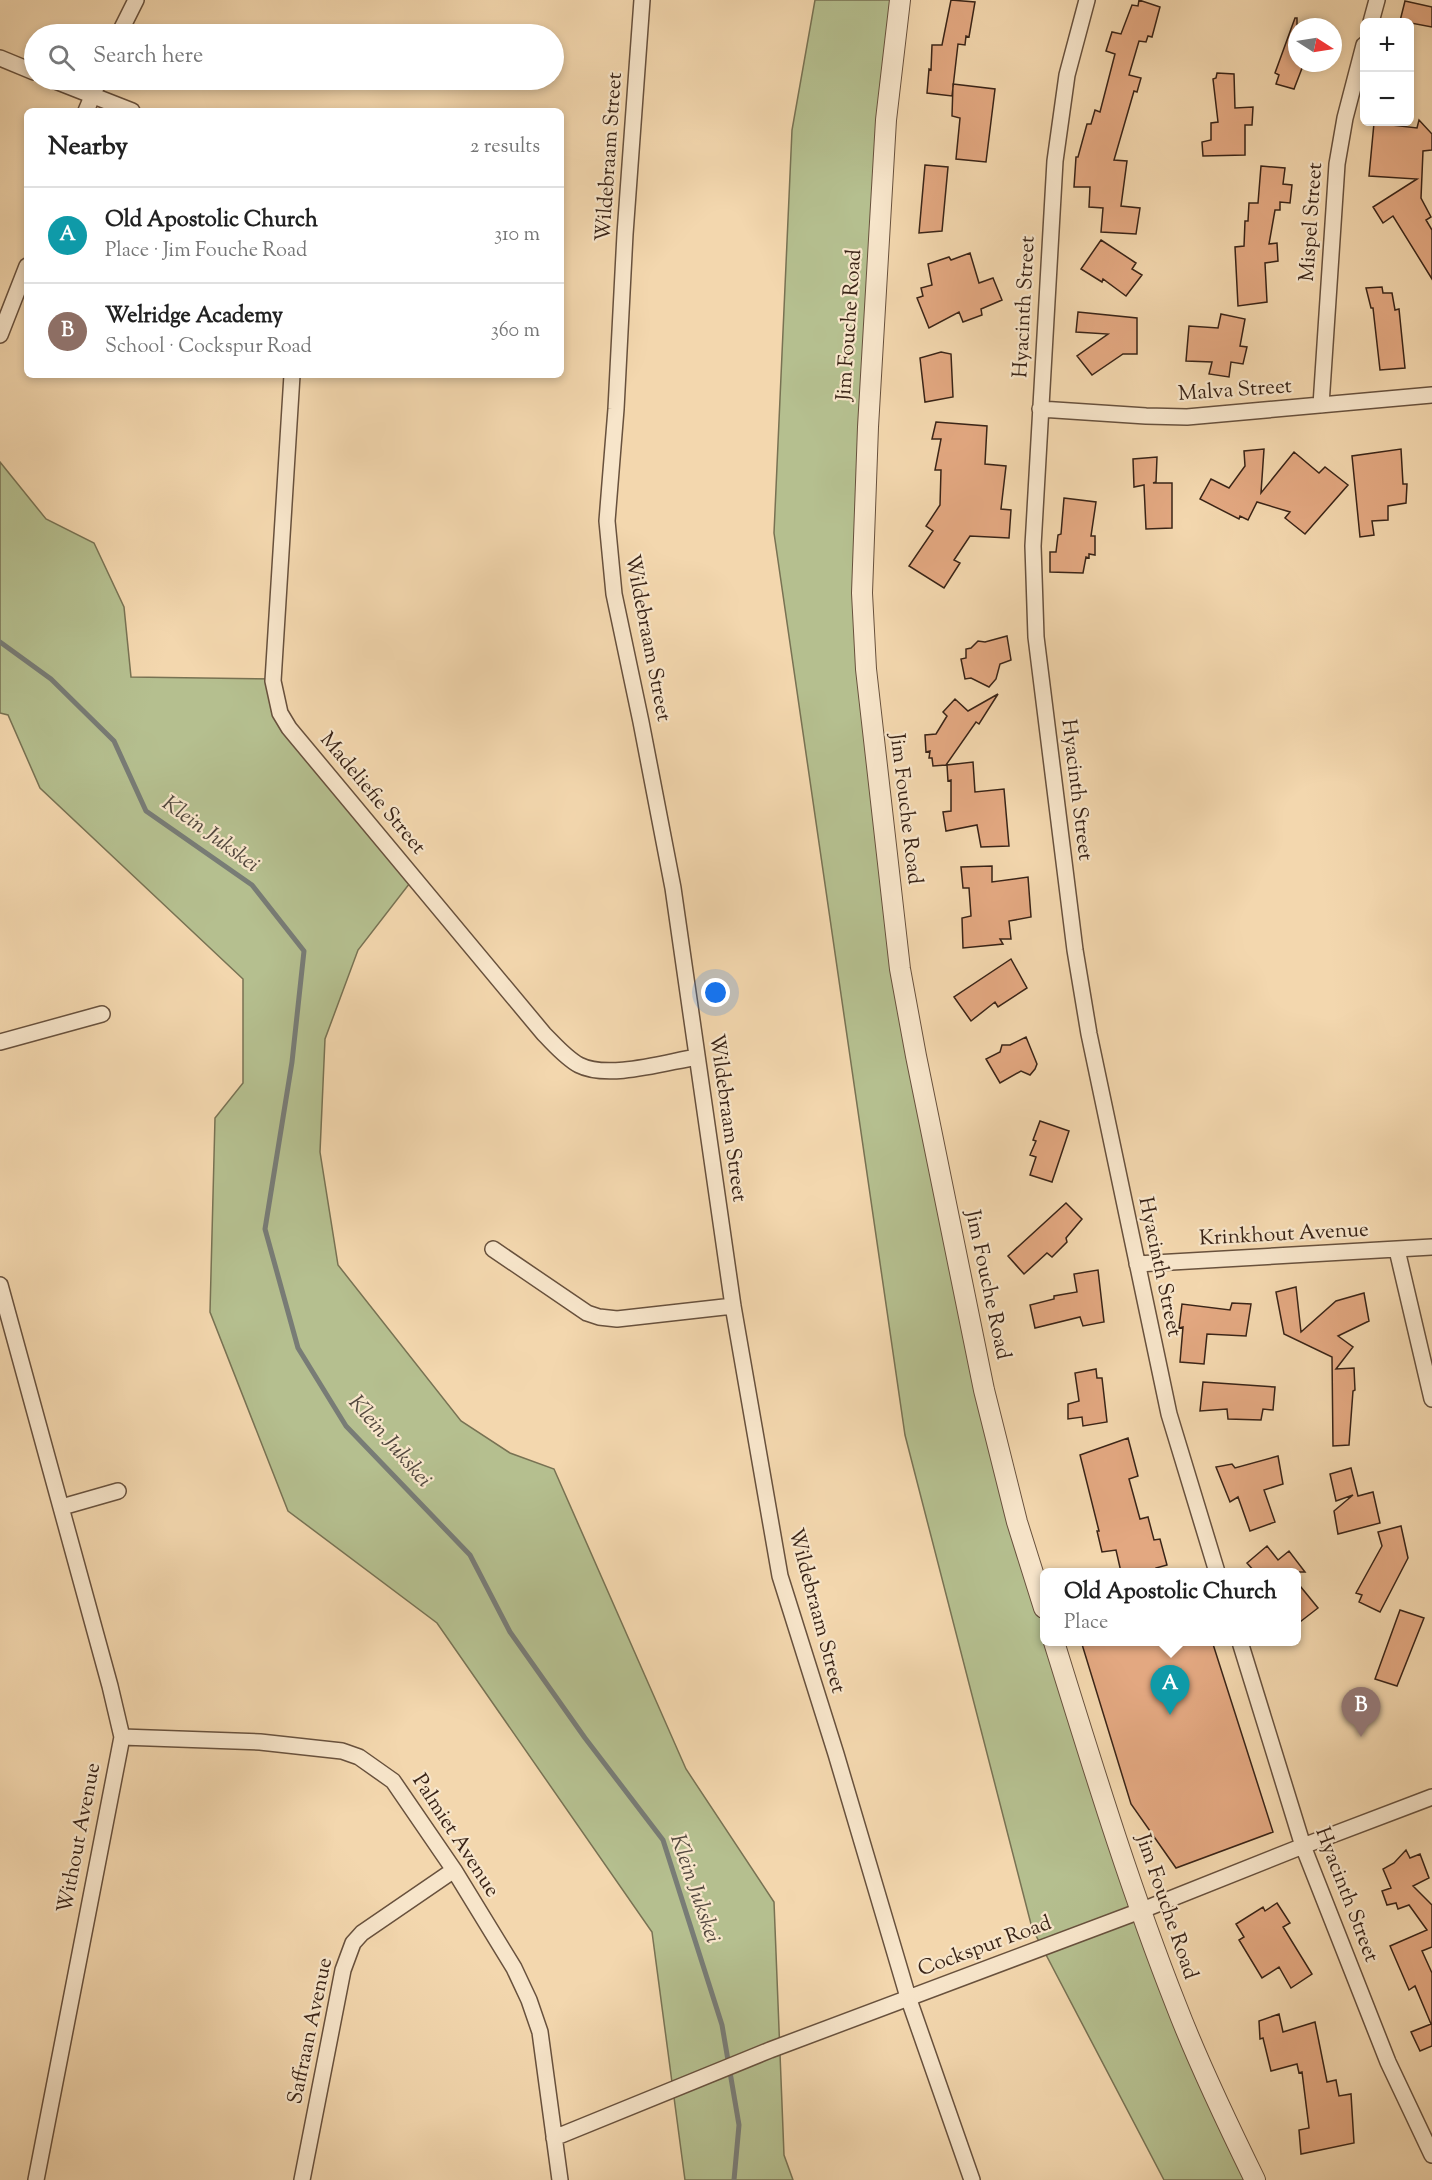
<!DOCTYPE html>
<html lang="en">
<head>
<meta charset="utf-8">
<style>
  :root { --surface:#fff; --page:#f6f6f6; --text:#222; --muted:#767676; --line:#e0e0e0; --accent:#8f2418 }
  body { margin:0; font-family:"Sorts Mill Goudy",serif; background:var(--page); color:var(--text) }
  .controls { position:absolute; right:18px; top:18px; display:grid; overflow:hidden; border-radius:9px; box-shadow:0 3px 9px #0003 }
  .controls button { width:54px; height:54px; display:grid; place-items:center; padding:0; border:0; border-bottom:2px solid var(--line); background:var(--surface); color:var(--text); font:30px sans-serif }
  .compass { position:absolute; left:1288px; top:18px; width:54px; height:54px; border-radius:50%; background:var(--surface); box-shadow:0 3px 9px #0003; rotate:102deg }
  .you { position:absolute; left:716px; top:993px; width:21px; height:21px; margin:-15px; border:4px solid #fff; border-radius:50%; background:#1a73e8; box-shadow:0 0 0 9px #1a73e833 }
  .badge { display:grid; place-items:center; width:39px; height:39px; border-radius:50%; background:var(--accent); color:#fff; font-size:20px; font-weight:700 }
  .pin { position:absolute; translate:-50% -50px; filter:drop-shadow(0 2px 3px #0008) }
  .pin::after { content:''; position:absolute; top:32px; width:21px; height:18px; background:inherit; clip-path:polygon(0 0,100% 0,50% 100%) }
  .popup { position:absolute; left:1040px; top:1568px; width:261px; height:78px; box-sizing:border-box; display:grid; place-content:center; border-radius:9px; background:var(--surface); filter:drop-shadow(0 2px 4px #0005); font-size:20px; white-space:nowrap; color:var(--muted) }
  .popup b { font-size:22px; color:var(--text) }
  .popup::after { content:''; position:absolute; left:50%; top:100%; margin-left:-12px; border:12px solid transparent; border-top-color:var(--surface) }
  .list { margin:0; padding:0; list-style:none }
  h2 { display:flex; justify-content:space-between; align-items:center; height:78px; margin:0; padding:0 24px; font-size:26px }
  h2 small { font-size:20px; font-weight:400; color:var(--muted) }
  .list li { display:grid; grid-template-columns:39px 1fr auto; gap:18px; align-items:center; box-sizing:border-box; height:96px; padding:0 24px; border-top:2px solid var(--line) }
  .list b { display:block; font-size:22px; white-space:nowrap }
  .list p { margin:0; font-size:20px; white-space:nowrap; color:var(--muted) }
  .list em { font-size:20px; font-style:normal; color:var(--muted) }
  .icon { flex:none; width:33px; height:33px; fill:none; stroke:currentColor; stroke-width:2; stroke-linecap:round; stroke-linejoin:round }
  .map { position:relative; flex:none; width:1432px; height:2180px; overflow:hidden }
  .search { position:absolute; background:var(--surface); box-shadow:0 3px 9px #0003; left:24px; top:24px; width:540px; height:66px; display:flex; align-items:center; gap:15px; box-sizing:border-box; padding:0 21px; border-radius:33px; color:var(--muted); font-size:22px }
  .panel { position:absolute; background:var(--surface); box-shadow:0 3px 9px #0003; left:24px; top:108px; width:540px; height:270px; border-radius:9px }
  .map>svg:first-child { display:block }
  .green { fill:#b5bf8f; stroke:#787253; stroke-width:1.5 }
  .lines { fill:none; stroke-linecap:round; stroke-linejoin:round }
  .stream { stroke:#787c76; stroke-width:5 }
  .building { fill:#e3a881; stroke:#3a2417; stroke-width:1.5 }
  .minor-casing { stroke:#68513d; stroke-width:18 }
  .tertiary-casing { stroke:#68513d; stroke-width:22 }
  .minor { stroke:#f7e5ca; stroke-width:15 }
  .tertiary { stroke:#f7e5ca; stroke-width:20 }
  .labels { text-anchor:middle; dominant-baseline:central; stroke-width:4.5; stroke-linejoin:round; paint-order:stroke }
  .street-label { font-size:21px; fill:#3a2417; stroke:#f7e5ca }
  .water-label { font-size:22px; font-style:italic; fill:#54493f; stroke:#f7e5ca }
</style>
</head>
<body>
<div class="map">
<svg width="1432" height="2180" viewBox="0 0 1432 2180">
  <rect width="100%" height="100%" fill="#f3d7ae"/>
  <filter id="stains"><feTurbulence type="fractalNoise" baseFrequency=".00333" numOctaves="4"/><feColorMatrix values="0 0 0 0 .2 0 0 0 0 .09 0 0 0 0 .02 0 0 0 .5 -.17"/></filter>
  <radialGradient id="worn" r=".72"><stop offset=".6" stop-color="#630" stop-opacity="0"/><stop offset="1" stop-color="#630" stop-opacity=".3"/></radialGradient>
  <path class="green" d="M815,0H899L862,599L910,1058L1044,1616V1642H1052L1096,1786L1253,2180H1164L1032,1928L905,1435L774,533L792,130Z
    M0,462L46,519L94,543L124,607L131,677L278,679L281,703L298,739L413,879L358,950L325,1039L320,1152L338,1265L461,1421L510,1453L554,1469L686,1769L774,1902L784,2155L793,2180H685L652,1932L437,1623L288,1511L210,1312L215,1118L243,1083V979L40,788L8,715L0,713Z"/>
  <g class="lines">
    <path class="stream" d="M0,642L51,679L114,741L146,811L252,885L304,951L292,1062L265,1229L298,1348L346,1426L470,1555L510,1632L585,1738L663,1840L722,2025L739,2125L734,2180"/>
  </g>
  <path class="building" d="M951,0L975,2L969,37L966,36L965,45L958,44L952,96L927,93L929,69L931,70L932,45H942Z
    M1139,0L1160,7L1152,37L1148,36L1146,42L1139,41L1129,75L1141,78L1137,92L1134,91L1114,160L1127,161L1121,206L1140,208L1136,234L1101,232L1103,208L1089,207L1090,187H1074L1076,157H1078L1087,124H1091L1095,110L1100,112L1115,54L1106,51L1112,32L1121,34L1132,5L1138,6Z
    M1405,1L1432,7V27L1400,21Z
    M1295,18H1297V63H1304L1294,89L1276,84L1279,75L1275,73Z
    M1217,73L1234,74L1235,108L1253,107L1252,125H1245V155L1203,156L1202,142L1211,140V123L1218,122L1213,79L1216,78Z
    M953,84L995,89L986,162L956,159L960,118L952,116Z
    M1419,120L1432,134V150L1423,151L1421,198L1431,217L1426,220L1432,230V279L1393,216L1383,223L1373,207L1417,179L1369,176L1374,123L1417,128Z
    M925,165L948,167L942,231L919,233Z
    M1261,166L1285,168L1283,184L1292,185L1290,203L1280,202V210H1275L1269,244L1277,243L1278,261L1265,263L1267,302L1238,306L1235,247L1244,246L1245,221H1248L1249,203H1258Z
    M1101,240L1136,263L1132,269L1142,275L1126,296L1103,279L1102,282L1081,269Z
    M970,253L979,283L993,278L1002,300L981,309L982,315L963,322L959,312L929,328L917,298L923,296L921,288L932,285L928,264L949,257L951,260Z
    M1382,287L1383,293H1392L1395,310L1399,309L1405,368L1380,370L1373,308H1371L1366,288Z
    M1078,312L1137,318V354H1123L1092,375L1077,356L1108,334L1076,332Z
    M1221,314L1245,319L1240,346L1247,347L1243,364L1231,362L1229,377L1209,374L1212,362L1186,361L1189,326L1218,328Z
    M941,352L951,354L953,397L925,402L920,358Z
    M936,422L987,426L985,464L1006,466L1001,509L1011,510L1009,538L970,536L954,560L960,563L944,588L909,566L933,531L926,526L940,505L941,470H935L941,439H932Z
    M1264,449L1261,493L1294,452L1319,473L1325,467L1348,485L1305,534L1285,518L1290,512L1257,502L1248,520L1240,516L1239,519L1200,499L1211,479L1229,488L1245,466L1244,451Z
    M1401,449L1403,484H1407L1406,503L1388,506V520L1372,521L1374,535L1360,537L1352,456Z
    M1157,457L1156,482L1153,483H1172V528L1146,529L1144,485L1134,487L1133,459Z
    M1064,498L1096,502L1091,536H1095V555L1089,554V558L1086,557L1083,573L1050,572V552H1056L1058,535L1061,534Z
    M1007,636L1011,660L1000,664L996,679L989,687L971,678L965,679L961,659L966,658V649L971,648L978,641L985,642Z
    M998,694L979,724L976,722L946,765L933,766L932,758H929L930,751L926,752L925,735L936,734L947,716L943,712L955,699L968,711Z
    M973,762L975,792L1004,789L1009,846L981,847L977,825L946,831L943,812L951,811V780L948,781L947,765Z
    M992,866V882L1028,877L1031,917L1009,921L1011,939H1000L1003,944L963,948L962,918L971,916L969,888H963L961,867Z
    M1011,959L1027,988L998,1007L995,1002L971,1021L954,997Z
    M1026,1037L1037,1064L1035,1069L1030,1075L1021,1071L1000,1083L986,1059L1000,1052L1002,1045H1010Z
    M1040,1121L1069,1131L1052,1182L1030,1175L1036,1157L1030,1155L1036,1141L1033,1140Z
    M1066,1203L1082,1219L1066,1238L1067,1242L1052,1257L1047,1253L1024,1274L1008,1256Z
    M1098,1270L1104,1322L1083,1326L1080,1317L1035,1328L1030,1305L1054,1299V1296L1077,1292L1074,1274Z
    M1296,1287L1301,1332L1336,1301L1364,1293L1369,1321L1338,1336L1353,1347L1336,1369L1354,1368L1355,1390L1353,1391L1349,1445L1333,1446L1332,1357L1284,1334L1276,1292Z
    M1232,1303L1251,1304L1246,1336L1207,1334L1204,1364L1180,1362L1183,1327L1179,1328L1182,1304L1230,1310Z
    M1096,1369L1097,1378H1102L1107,1422L1083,1426L1082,1417L1068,1419V1404L1079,1401L1075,1373Z
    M1203,1382L1275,1387L1273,1410L1263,1409L1261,1420L1228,1419L1227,1409L1200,1411Z
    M1128,1438L1138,1476L1129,1479L1140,1519L1148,1517L1154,1540L1160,1539L1167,1565L1156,1568L1157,1572H1121L1116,1550L1102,1552L1097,1531H1099L1080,1455Z
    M1278,1456L1283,1484L1264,1490L1275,1522L1250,1531L1238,1497L1230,1502L1216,1467L1232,1464L1235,1468Z
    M1351,1468L1358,1496L1373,1492L1380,1523L1338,1534L1334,1511L1353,1495L1336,1501L1330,1474Z
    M1401,1526L1408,1558L1380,1612L1359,1602L1362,1595L1356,1593L1382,1546L1378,1532Z
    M1267,1546L1278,1560L1289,1551L1305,1572H1255L1247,1563Z
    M1296,1581L1318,1608L1296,1625Z
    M1400,1610L1424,1618L1397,1686L1375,1679Z
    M1081,1641H1212L1273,1832L1176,1868L1131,1804Z
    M1406,1850L1410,1858L1420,1854L1429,1878L1413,1886L1432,1905V1947L1422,1951L1432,1973V2046L1420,2051L1411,2032L1431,2024L1415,1986L1409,1990L1390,1946L1427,1930L1409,1905L1398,1909L1396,1903L1387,1905L1382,1891L1391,1888L1383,1869L1394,1863Z
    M1277,1903L1290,1923L1283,1927L1312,1974L1291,1988L1279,1967L1262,1978L1239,1940L1244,1937L1236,1924L1263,1907L1265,1911Z
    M1279,2014L1283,2032L1315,2022L1327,2082L1336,2080L1339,2096L1351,2094L1354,2143L1301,2154L1299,2130L1309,2128L1302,2072L1299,2073L1297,2064L1271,2071L1263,2038L1260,2039L1259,2021Z"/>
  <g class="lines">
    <g class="minor-casing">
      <path id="minor" d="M642,0L625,234L616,409L607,521L614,594L641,722L673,888L733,1306L780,1576L836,1754L908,1997L972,2180
        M1087,0L1067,75L1055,161L1033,546L1036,637L1075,950L1089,1034L1169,1414L1217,1572
        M1371,22L1377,0
        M119,34L136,0
        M0,58L34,72
        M53,80L132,111
        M86,111L99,80
        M0,335L27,266
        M292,375L273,681L280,713L289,728L544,1034C555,1045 566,1058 579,1065C608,1080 666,1062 697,1057
        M1321,405L1337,164L1345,118L1364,45
        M1040,409L1146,416L1187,417L1432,395
        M0,1042L102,1014
        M493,1249L587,1313L599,1317L617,1319L733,1306
        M1397,1250L1432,1399
        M1137,1264L1432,1247
        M0,1285L110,1686L122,1737L36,2180
        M62,1507L118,1491
        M1240,1642L1303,1846L1388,2062L1432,2155
        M122,1737L260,1742L342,1751L359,1757L393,1781L454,1870L514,1968L529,2000L540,2032L560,2180
        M554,2138L770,2050L1140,1911L1303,1846L1432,1797
        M302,2180L343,1970L353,1943L362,1933L454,1870"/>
    </g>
    <g class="tertiary-casing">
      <path id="tertiary" d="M900,0L886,120L868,427L862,593L866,669L900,969L916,1056L984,1390L1017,1522L1044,1608
        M1054,1642C1092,1764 1129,1886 1176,2005C1199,2065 1227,2123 1255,2180"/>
    </g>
    <use href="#minor" class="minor"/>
    <use href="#tertiary" class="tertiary"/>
  </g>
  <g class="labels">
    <g class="street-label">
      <text transform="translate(610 157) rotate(-86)">Wildebraam Street</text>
      <text transform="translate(1312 222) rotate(-86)">Mispel Street</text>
      <text transform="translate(1025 307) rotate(-87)">Hyacinth Street</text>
      <text transform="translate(850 325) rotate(-86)">Jim Fouche Road</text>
      <text transform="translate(1235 391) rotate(-4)">Malva Street</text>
      <text transform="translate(647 638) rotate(79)">Wildebraam Street</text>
      <text transform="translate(1076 790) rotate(83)">Hyacinth Street</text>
      <text transform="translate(372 794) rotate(50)">Madeliefie Street</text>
      <text transform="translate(905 809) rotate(83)">Jim Fouche Road</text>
      <text transform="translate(727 1118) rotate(82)">Wildebraam Street</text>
      <text transform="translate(1284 1235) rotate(-3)">Krinkhout Avenue</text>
      <text transform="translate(1159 1267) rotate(78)">Hyacinth Street</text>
      <text transform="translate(987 1285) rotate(78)">Jim Fouche Road</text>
      <text transform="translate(816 1611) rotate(75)">Wildebraam Street</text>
      <text transform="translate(455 1836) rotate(57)">Palmiet Avenue</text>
      <text transform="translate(80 1838) rotate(-79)">Without Avenue</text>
      <text transform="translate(1346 1895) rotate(69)">Hyacinth Street</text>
      <text transform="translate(1166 1907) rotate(71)">Jim Fouche Road</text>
      <text transform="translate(985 1947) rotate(-20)">Cockspur Road</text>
      <text transform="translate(311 2031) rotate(-78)">Saffraan Avenue</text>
    </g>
    <g class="water-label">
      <text transform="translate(210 835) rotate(36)">Klein Jukskei</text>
      <text transform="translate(389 1442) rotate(49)">Klein Jukskei</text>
      <text transform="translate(694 1889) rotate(71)">Klein Jukskei</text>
    </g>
  </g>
  <rect width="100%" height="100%" filter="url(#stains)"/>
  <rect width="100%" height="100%" fill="url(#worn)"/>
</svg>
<div class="controls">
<button>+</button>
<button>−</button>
</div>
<svg class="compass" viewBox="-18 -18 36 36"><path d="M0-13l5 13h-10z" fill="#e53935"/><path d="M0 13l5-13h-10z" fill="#767676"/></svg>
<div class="you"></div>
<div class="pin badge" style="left:1170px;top:1715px;background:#0f9aa8">A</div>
<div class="popup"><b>Old Apostolic Church</b>Place</div>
<div class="pin badge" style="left:1361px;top:1737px;background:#8d6e63">B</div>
<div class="search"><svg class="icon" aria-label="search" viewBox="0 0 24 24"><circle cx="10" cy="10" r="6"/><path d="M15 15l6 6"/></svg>Search here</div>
<section class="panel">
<h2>Nearby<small>2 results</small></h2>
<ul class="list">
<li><span class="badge" style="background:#0f9aa8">A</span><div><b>Old Apostolic Church</b><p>Place · Jim Fouche Road</p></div><em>310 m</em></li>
<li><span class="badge" style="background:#8d6e63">B</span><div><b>Welridge Academy</b><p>School · Cockspur Road</p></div><em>360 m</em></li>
</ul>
</section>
</div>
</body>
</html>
